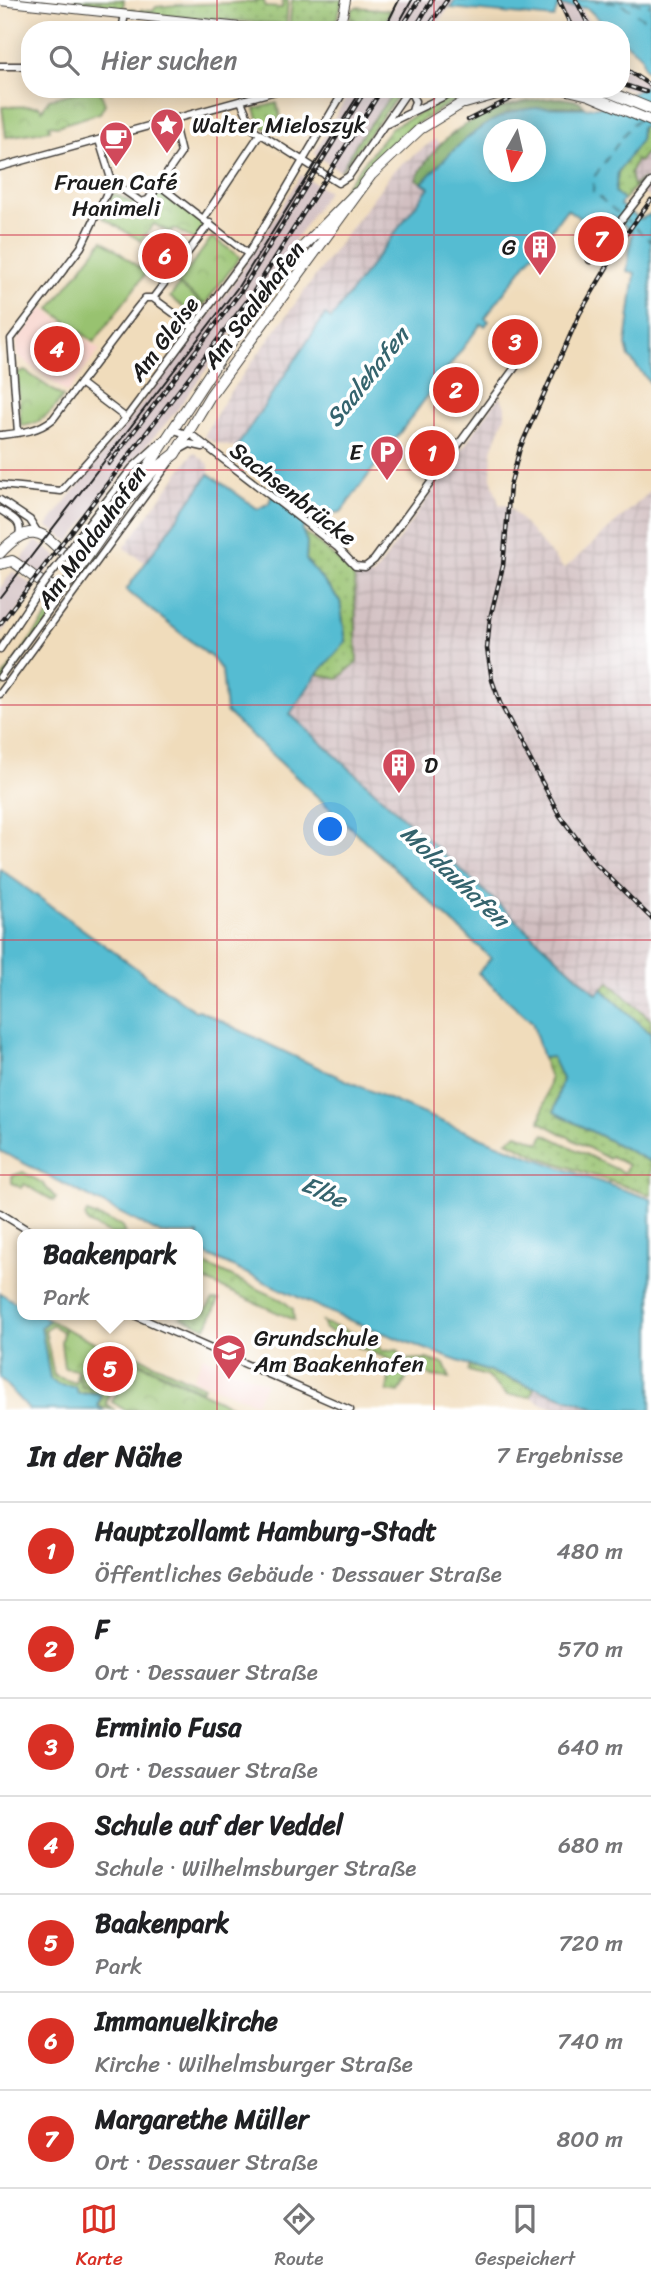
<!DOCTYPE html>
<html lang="de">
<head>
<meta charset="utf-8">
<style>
  :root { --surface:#fff; --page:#f2f2f2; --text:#202124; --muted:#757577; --line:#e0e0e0; --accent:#d93025 }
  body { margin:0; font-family:Sriracha,sans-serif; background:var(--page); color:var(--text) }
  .compass { position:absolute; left:483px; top:119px; width:63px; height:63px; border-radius:50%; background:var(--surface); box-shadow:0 4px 18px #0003; rotate:188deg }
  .you { position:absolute; left:331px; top:830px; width:24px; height:24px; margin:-18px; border:5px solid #fff; border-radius:50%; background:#1a73e8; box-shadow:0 0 0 10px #1a73e833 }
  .badge { display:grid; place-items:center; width:46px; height:46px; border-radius:50%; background:var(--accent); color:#fff; font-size:23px; font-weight:700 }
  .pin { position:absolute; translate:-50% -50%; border:4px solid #fff; box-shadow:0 2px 7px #0006 }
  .popup { position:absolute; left:17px; top:1229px; width:186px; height:91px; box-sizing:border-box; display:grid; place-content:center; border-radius:14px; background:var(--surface); filter:drop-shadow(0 2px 5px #0005); font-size:23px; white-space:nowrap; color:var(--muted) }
  .popup b { font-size:26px; color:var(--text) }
  .popup::after { content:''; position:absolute; left:50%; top:100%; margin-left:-14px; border:14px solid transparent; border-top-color:var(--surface) }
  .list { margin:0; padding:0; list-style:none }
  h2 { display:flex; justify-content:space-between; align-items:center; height:91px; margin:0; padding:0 28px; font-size:30px }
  h2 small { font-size:23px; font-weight:400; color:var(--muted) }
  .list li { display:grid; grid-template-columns:46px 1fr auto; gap:21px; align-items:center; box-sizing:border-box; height:98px; padding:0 28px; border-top:2px solid var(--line) }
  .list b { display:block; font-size:26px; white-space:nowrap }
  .list p { margin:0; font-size:23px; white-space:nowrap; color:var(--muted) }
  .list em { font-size:23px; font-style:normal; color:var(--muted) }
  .icon { flex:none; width:38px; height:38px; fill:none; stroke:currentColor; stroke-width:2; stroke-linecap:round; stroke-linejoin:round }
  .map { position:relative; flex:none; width:651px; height:1410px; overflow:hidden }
  .search { position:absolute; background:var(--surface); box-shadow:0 4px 18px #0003; left:21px; right:21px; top:21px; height:77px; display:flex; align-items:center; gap:18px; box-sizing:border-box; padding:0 24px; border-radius:28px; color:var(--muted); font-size:26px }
  .sheet { height:777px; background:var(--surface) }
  nav { display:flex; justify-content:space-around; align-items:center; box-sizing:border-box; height:98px; border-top:2px solid var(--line); background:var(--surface); font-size:19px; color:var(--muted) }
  nav a { display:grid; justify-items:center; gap:4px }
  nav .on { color:var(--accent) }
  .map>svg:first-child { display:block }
  .built { fill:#f7d1c9 }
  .industrial { fill:url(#industrial-grid) }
  .railway { fill:#d2bfc1 }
  .grass { fill:url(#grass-dots); stroke:#5a6f46; stroke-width:2 }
  .forest { fill:url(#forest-firs); stroke:#4b623f; stroke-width:2 }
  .wetland { fill:url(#wetland-marsh); stroke:#5a6f46; stroke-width:2 }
  .park { fill:url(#park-crowns); stroke:#5a6f46; stroke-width:2 }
  .pitch { fill:#98c26f; stroke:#5a6f46; stroke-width:2 }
  .water { fill:#54bcd2; stroke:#386c77; stroke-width:2; fill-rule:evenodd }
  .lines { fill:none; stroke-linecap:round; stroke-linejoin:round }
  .ferry { stroke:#35646e; stroke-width:2; stroke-dasharray:9 7; stroke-linecap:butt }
  .minor-casing { stroke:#3c3934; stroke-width:9 }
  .tertiary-casing { stroke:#3c3934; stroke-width:10 }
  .primary-casing { stroke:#3c3934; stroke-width:12 }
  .minor { stroke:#fff; stroke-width:6 }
  .tertiary { stroke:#fff; stroke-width:8 }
  .primary { stroke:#fff; stroke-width:10 }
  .tram { stroke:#1c1c1c; stroke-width:2 }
  .rail-casing { stroke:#1c1c1c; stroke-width:4.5 }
  .rail { stroke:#fff; stroke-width:2; stroke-dasharray:5; stroke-linecap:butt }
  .minor-bridge-casing { stroke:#3c3934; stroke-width:9; stroke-linecap:butt }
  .minor-bridge { stroke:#fff; stroke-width:6 }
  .grid { fill:none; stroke:#d1495b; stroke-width:2; stroke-opacity:0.55 }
  .labels { text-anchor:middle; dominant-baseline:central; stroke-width:7; stroke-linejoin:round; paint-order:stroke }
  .poi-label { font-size:23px; fill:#1c1c1c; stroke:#fff; text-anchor:start }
  .street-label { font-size:23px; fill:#1c1c1c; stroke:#fff }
  .water-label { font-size:24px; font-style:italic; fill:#35646e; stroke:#fff }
</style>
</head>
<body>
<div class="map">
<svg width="651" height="1410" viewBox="0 0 651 1410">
  <defs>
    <pattern id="industrial-grid" width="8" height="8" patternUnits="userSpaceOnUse" patternTransform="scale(1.75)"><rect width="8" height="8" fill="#d2bfc1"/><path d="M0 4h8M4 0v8" fill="none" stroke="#b4a4a5"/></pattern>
    <pattern id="grass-dots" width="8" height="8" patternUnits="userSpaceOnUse" patternTransform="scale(1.75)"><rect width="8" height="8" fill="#98c26f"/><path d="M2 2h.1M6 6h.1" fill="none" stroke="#82a660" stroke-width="1.8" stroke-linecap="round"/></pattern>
    <pattern id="forest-firs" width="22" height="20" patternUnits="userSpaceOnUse" patternTransform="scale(1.75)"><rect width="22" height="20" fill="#7aa862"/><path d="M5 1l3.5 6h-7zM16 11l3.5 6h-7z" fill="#638850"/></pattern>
    <pattern id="wetland-marsh" width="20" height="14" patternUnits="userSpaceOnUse" patternTransform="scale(1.75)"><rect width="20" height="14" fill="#98c26f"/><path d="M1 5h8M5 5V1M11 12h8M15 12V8" fill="none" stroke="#82a660"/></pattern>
    <pattern id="park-crowns" width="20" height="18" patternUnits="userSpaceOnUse" patternTransform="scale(1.75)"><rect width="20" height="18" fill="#98c26f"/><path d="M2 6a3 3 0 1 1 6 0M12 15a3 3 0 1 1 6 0" fill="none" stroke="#82a660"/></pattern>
  </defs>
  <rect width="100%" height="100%" fill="#fff"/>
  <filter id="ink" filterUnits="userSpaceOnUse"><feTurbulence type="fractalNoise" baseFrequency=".0143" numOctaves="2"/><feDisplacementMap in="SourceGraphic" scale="14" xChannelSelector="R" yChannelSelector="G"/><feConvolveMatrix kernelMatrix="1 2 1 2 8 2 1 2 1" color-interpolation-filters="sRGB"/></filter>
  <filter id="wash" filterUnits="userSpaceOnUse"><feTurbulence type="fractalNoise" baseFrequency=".00686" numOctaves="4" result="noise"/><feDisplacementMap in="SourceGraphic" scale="28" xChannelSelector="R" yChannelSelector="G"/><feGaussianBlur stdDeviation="1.57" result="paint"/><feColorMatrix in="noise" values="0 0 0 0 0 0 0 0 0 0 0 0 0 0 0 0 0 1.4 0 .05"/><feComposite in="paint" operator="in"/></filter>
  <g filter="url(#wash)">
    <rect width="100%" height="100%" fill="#f0dcbb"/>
    <path class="built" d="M42,307L100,350L67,393L17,355V340Z
      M203,1356L266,1383L256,1403L193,1379Z"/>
    <path class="industrial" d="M651,134V198L632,188L629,168Z
      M435,139L440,144L416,178L429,187L331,319L325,316L236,448L213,442L204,436L227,396L393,171Z
      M500,395L505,407V416L492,450L491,477L499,504L509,506L564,569L651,491V1020L609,983L597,994L289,714L317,674L338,679L357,662L354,573L373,576Z
      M194,452L209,464V474L146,563L124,548Z
      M534,1388L601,1410H562L542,1404L531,1397Z"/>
    <path class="railway" d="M396,0H455L433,30H380Z
      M564,4L580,6L593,30H570L558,6Z
      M621,64L634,74L649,82L635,91L621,87Z
      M351,89H396L340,171L314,154Z
      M301,175L328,191L251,307L175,413L124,471L70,542L47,526L229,290Z
      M36,541L58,557L43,576L21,560Z
      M13,571L36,587L0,635V588Z"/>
    <path class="grass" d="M73,0H124L123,9L135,10V13L87,6L83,1Z
      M264,0L265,7L282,8L283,0H288L286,28L279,24L140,14V10L153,11L156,7C192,2 227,6 264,0Z
      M292,0H343L337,18L325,29L289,30Z
      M356,7L391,10L383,25L374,21L369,30H354L355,20H350L352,10Z
      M396,89H403L341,171L357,142Z
      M466,89H478C444,106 407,126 381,154C367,169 355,185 341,200L344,188L392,127Z
      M277,103L280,116L270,131L260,125L255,109Z
      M644,126L651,129V147L639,162L636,160L630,173L633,186L643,178L623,200L615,193L618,172L640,141L641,127Z
      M302,530L354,573L357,662L338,679L317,674L346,642L340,601L306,560L307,542Z
      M98,547L103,550L0,689V681Z
      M609,982L651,1020V1034L602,989Z
      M552,1056L562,1079L554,1112L651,1162V1195L542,1158L507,1141L517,1134L540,1143L544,1134L624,1173L628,1165L611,1156L609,1159L540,1122L550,1079L543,1058Z
      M213,1300H219L206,1328L181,1317L205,1311Z
      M398,1363L402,1365L399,1374L407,1377L399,1393L387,1391L391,1364L396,1366Z
      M470,1365L534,1388L531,1397L507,1395L486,1376L468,1371Z"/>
    <path class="forest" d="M560,98L579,101L584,106C503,107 476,124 422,183L416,179C443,124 501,100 560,98Z"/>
    <path class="wetland" d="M50,1320L64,1328V1333L52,1325L45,1330L54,1376L76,1383L77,1370L82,1387L95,1384L109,1393L106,1404L115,1410L99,1407L101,1396L91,1392L78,1394L75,1387L58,1385L50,1379L41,1326Z"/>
    <path class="park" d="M89,89H99L105,104L100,113L57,126L49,125L50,130L6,137L2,107L39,106L42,110L49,99Z
      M160,189L205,224L194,240L175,229L169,232L154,224L141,241L102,217L113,193L145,209Z
      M212,237L240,257L205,304L178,284Z
      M25,371L63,397C52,412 41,425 21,426L17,373Z
      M23,1172L42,1183L56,1198L54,1201L24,1184L21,1188L12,1183V1176Z
      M87,1213L121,1225L125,1234H110L88,1223L85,1216Z
      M198,1261L282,1300L293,1309L294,1320L198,1277Z
      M322,1322L374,1340L382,1351L398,1350L404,1360L426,1359L444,1364L450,1378L432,1376L351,1344L353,1340L325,1329Z
      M64,1328L240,1410H125L112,1402L117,1392L96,1380L94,1387H82L77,1370L64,1368L61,1342Z"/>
    <path class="pitch" d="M103,240L146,273L94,342L50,309Z
      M179,285L203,304L194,316L170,297Z
      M116,1346L204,1387L202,1391L114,1350Z"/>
    <path class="water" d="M455,0H651V76L644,68L641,55L621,39V30H610L587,8L558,6L554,18L450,8Z
      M651,83V123L641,127L640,141L618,172L615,192L623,200L620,205L640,219L651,214V384L629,357L626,345L635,273L627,271L632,231L612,216L581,219L567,209L485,318L489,321L485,326L481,324L341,512L312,517L302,530L307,542L306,560L340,601L346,642L317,674L290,714L597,994L602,989L651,1034V1162L554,1112L562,1079L552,1057L543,1058L532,1022L478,973L491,958L226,712L222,671L212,658L126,590L209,474L258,509L269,503L276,482L236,448L325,315L331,319L429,187L422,183C448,155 477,122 516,111C542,104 570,110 597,107C615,105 635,91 651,83ZM494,130H536V172H494Z
      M0,869L195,1011L199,1010C346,1084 494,1148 651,1199V1410H601L452,1359L341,1317L198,1251V1234H161L0,1151Z
      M0,1293L22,1306V1315H40L49,1320L41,1327L50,1379L58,1385L75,1387L78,1394L97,1393L101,1396L98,1406L103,1410H29L0,1378Z"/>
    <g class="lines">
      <path class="ferry" d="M591,0L621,4L651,23
        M616,0L651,5
        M639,119L631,125L594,177L593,192L651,241"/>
    </g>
  </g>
  <g filter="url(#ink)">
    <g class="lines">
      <g class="minor-casing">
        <path id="minor" d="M122,30L125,14
          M0,66H30
          M409,89L415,101L412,111
          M241,101L253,129L338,183L349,176L409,89
          M387,124L459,89
          M0,167L283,89
          M112,182L141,202L148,200L159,185L248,254
          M159,185L181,153L173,120
          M204,218L260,134
          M590,260L651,182
          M153,298L194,328
          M80,383L126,418
          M18,433L11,339L81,247L112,182L99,140
          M0,435C20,433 37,432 53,419L137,308L145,298H153L210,223
          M181,449L190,444L203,447
          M0,485L61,491L126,418L248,254L345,89
          M0,500L30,520L38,533
          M0,510C11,517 23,521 19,535
          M73,544L132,468L174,430L193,436L337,547L355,566L365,567L374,560L527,351
          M68,555L74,565L73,575
          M47,579L62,560
          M0,649L39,590
          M0,677L67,585
          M0,694L171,460
          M0,1213L34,1234
          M134,1315L350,1410"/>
      </g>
      <g class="tertiary-casing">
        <path id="tertiary" d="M0,1L268,30
          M332,30L343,15L346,0"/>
      </g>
      <g class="primary-casing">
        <path id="primary" d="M564,89L589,95L651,121
          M602,89L651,109
          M465,103L514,89
          M140,479L224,352L293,257L356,193
          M0,553C51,498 53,575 88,552
          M0,564L12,561C30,571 49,598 70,581L127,500L153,471L175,454L210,396L371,175L420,129L485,89"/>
      </g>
      <use href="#minor" class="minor"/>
      <use href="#tertiary" class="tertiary"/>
      <use href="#primary" class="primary"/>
      <path class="tram" d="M384,30L399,0
        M395,30L412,0
        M0,597L238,287L362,89"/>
      <g class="rail-casing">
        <path id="rail" d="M559,0L573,30
          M576,0L591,30
          M400,30L419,0
          M414,30L432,0
          M426,30L447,0
          M621,66L651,86
          M621,84L646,92
          M468,120L530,89
          M651,200L627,233L580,313L520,448L510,486L503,566L490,618L487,649L492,680L500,703L560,816L596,864L651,918
          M109,464L242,290L366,89
          M0,624L251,296L382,89"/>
      </g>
      <use href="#rail" class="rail"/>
      <g class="minor-bridge-casing">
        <path id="minor-bridge" d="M62,560L73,544
          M39,590L47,579"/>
      </g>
      <use href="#minor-bridge" class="minor-bridge"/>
    </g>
  </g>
  <path class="grid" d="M217,0V30M434,0V30M217,89V1410M434,89V1410M0,235H651M0,470H651M0,705H651M0,940H651M0,1175H651"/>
  <defs>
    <g id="sight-pin" transform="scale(1.75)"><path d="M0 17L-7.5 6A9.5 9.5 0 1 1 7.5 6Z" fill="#d1495b" stroke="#fff"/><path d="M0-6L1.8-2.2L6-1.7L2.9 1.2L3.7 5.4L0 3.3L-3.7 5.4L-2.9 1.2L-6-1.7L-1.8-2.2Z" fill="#fff"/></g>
    <g id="cafe-pin" transform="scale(1.75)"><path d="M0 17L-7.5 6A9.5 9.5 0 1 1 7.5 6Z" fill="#d1495b" stroke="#fff"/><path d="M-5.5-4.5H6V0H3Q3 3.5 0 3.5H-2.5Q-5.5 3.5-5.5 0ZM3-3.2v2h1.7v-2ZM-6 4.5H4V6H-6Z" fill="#fff"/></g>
    <g id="building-pin" transform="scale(1.75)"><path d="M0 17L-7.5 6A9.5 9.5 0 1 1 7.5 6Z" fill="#d1495b" stroke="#fff"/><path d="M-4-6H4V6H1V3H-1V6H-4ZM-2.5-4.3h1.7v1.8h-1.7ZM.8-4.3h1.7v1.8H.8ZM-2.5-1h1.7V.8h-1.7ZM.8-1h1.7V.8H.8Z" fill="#fff"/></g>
    <g id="parking-pin" transform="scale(1.75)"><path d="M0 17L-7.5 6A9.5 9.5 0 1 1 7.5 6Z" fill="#d1495b" stroke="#fff"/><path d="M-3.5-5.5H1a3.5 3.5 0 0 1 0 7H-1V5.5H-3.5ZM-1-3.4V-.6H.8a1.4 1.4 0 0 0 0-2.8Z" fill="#fff"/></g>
    <g id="school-pin" transform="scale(1.75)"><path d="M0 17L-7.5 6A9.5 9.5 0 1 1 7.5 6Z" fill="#d1495b" stroke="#fff"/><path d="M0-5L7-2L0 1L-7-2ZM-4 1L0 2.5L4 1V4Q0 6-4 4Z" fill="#fff"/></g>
  </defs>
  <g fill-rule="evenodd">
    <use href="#sight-pin" x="167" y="125"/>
    <use href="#cafe-pin" x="116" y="138"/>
    <use href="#building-pin" x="540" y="247"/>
    <use href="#parking-pin" x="387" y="452"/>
    <use href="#building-pin" x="399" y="765"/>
    <use href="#school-pin" x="229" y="1351"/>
  </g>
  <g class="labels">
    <g class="poi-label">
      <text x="192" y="125">Walter Mieloszyk</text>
      <text x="116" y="182" text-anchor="middle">Frauen Café<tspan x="116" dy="26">Hanimeli</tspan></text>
      <text x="516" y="247" text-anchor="end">G</text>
      <text x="362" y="452" text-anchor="end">E</text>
      <text x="424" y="765">D</text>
      <text x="254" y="1338">Grundschule<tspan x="254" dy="26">Am Baakenhafen</tspan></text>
    </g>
    <g class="street-label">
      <text transform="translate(254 305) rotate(-53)">Am Saalehafen</text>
      <text transform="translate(164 339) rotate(-53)">Am Gleise</text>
      <text transform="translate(293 494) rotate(38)">Sachsenbrücke</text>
      <text transform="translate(92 537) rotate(-54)">Am Moldauhafen</text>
    </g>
    <g class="water-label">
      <text transform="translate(367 377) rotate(-52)">Saalehafen</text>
      <text transform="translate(455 876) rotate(43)">Moldauhafen</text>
      <text transform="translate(324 1192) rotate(24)">Elbe</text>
    </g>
  </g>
</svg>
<svg class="compass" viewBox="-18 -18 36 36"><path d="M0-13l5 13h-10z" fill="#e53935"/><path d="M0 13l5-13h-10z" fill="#757577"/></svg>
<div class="you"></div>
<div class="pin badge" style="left:432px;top:453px">1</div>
<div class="pin badge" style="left:456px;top:390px">2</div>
<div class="pin badge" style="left:515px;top:342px">3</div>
<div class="pin badge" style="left:57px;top:349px">4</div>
<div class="pin badge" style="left:110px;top:1369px">5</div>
<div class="popup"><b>Baakenpark</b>Park</div>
<div class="pin badge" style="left:165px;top:256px">6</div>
<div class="pin badge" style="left:601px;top:239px">7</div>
<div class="search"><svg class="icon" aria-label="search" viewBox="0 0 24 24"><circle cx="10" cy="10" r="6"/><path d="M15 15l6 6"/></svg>Hier suchen</div>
</div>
<section class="sheet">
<h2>In der Nähe<small>7 Ergebnisse</small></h2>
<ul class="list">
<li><span class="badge">1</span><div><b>Hauptzollamt Hamburg-Stadt</b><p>Öffentliches Gebäude · Dessauer Straße</p></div><em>480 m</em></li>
<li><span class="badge">2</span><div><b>F</b><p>Ort · Dessauer Straße</p></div><em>570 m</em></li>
<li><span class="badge">3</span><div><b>Erminio Fusa</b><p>Ort · Dessauer Straße</p></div><em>640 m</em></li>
<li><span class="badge">4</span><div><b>Schule auf der Veddel</b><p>Schule · Wilhelmsburger Straße</p></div><em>680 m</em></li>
<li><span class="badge">5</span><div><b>Baakenpark</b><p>Park</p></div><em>720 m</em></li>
<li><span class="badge">6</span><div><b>Immanuelkirche</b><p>Kirche · Wilhelmsburger Straße</p></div><em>740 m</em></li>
<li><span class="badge">7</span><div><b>Margarethe Müller</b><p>Ort · Dessauer Straße</p></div><em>800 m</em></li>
</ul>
</section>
<nav>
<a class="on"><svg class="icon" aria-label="map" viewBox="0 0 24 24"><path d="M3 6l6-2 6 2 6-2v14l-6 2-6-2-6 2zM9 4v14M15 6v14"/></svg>Karte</a>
<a><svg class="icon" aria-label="directions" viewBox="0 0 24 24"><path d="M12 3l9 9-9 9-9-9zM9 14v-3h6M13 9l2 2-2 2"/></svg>Route</a>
<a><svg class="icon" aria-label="saved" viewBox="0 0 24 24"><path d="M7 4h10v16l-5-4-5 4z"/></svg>Gespeichert</a>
</nav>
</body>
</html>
